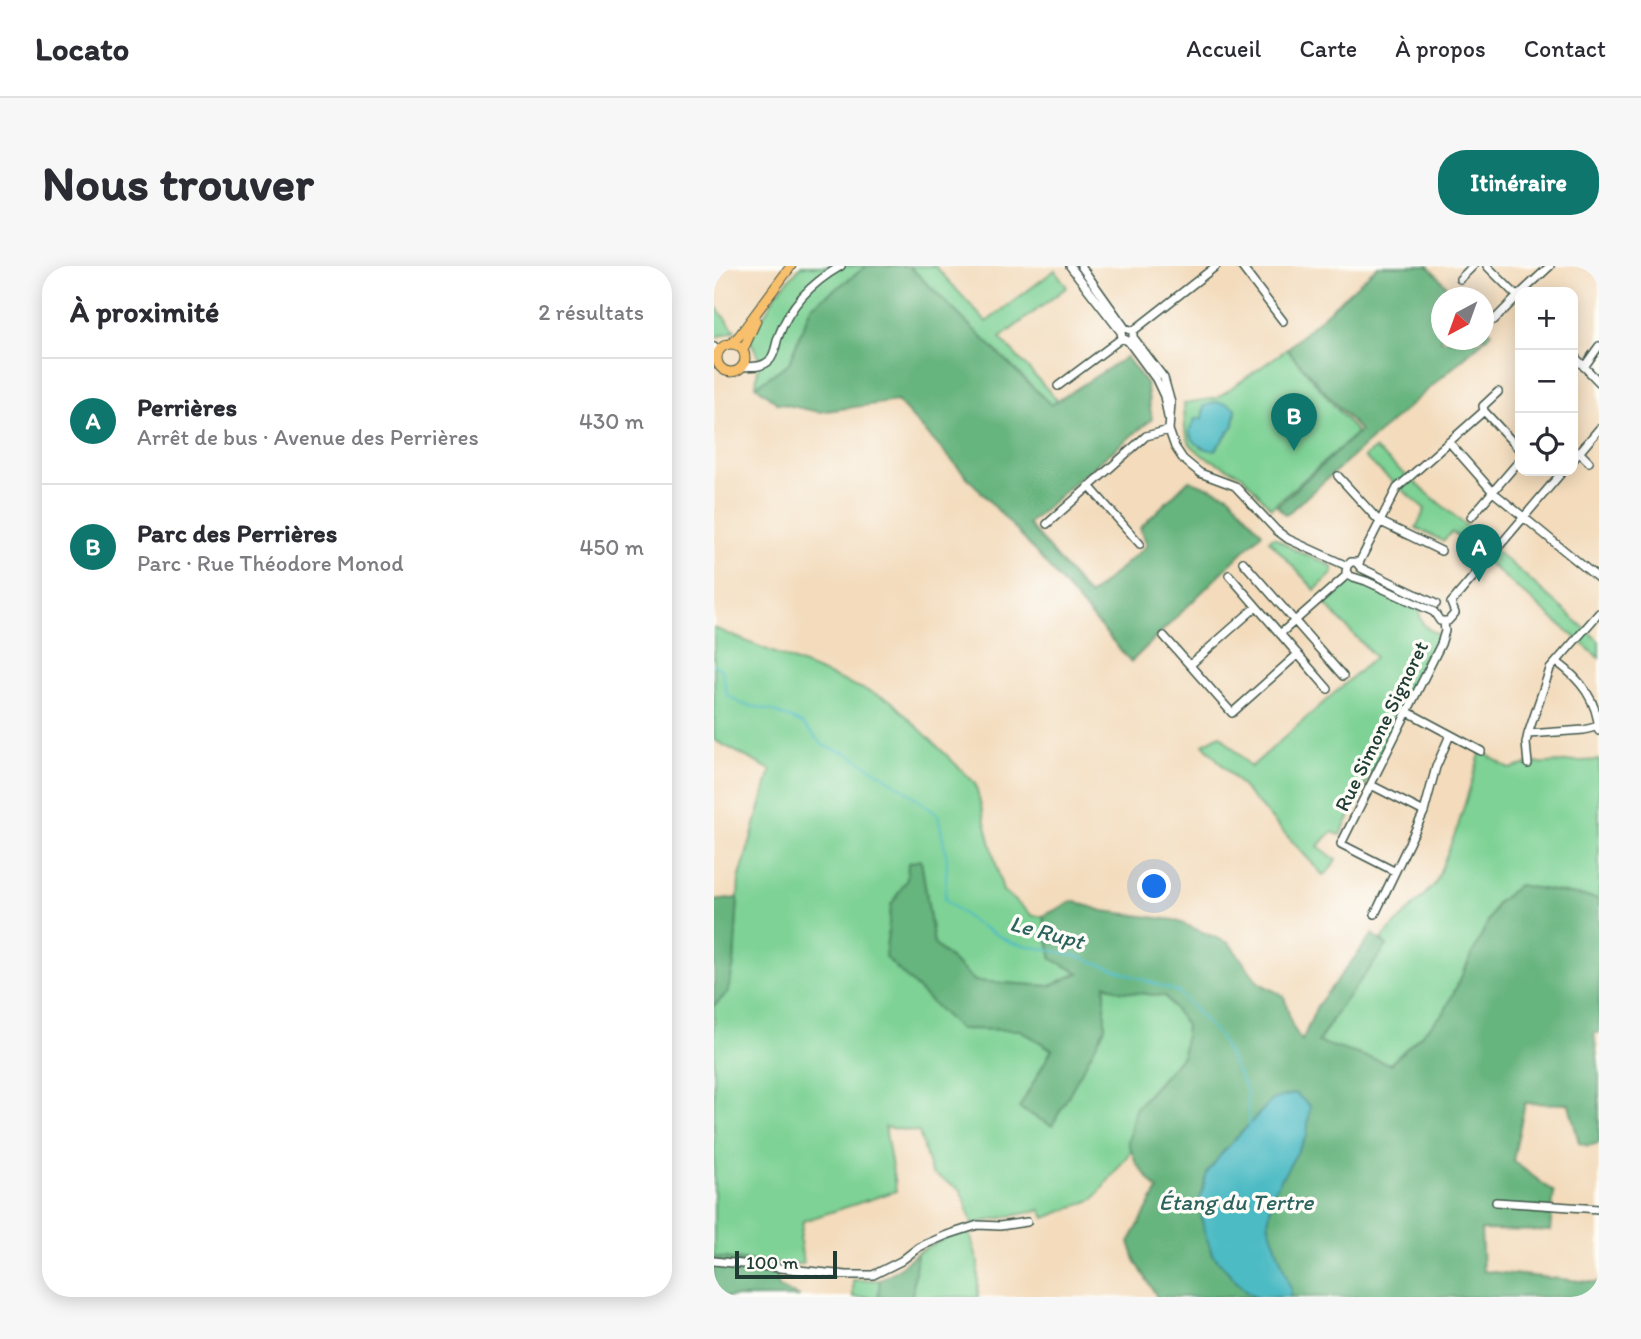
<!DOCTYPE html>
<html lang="fr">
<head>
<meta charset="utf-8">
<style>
  :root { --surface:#fff; --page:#f7f7f7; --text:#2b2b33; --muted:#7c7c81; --line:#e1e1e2; --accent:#0f766e }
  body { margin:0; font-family:Itim,sans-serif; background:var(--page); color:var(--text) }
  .controls { position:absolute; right:21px; top:21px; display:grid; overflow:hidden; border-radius:14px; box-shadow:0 4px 18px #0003 }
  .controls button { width:63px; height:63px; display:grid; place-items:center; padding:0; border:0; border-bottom:2px solid var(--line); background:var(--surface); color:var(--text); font:35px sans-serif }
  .compass { position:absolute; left:717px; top:21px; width:63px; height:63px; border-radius:50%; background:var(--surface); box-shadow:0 4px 18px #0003; rotate:221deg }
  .scale { position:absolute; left:21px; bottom:18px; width:102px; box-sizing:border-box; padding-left:7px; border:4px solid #1f3d34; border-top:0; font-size:19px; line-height:24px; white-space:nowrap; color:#1f3d34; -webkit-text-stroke:5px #fdfcf7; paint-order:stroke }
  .you { position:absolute; left:441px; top:621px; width:24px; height:24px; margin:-18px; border:5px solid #fff; border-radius:50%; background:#1a73e8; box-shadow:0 0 0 10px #1a73e833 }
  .badge { display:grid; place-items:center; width:46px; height:46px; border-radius:50%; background:var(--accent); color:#fff; font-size:23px; font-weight:700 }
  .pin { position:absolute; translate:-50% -58px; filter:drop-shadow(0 2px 4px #0008) }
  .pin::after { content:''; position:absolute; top:37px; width:24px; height:21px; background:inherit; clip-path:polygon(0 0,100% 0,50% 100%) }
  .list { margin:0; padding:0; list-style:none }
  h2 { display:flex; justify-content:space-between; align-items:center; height:91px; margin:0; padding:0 28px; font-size:30px }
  h2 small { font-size:23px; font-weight:400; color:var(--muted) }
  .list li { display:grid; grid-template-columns:46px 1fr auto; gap:21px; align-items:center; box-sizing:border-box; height:126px; padding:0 28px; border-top:2px solid var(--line) }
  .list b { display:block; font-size:26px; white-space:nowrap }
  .list p { margin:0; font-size:23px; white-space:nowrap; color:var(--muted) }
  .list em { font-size:23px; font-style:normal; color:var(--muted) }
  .icon { flex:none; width:38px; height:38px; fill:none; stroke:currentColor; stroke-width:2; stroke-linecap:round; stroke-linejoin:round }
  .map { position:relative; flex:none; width:885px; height:1031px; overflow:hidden; border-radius:28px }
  header { display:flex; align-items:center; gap:42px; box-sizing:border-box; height:98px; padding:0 35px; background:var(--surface); border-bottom:2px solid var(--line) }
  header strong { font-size:33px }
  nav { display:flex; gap:38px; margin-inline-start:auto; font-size:24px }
  .intro { display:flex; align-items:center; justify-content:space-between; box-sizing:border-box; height:168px; padding:0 42px }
  h1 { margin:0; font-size:49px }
  .button { padding:18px 32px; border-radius:28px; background:var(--accent); color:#fff; font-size:24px; font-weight:700 }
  main { display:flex; gap:42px; padding:0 42px }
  aside { flex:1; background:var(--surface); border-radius:28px; box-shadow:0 4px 18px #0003 }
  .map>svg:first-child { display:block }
  .green { fill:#7ed295; stroke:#4e8864; stroke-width:2 }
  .forest { fill:#66b47e; stroke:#427859; stroke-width:2 }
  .water { fill:#4dbbc4; stroke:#367c7c; stroke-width:2 }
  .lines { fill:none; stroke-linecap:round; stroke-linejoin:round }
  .stream { stroke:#4dbbc4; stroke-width:2 }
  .minor-casing { stroke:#3f5548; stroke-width:10 }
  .major-casing { stroke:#3f5548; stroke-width:11 }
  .minor { stroke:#fff; stroke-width:7 }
  .major { stroke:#f8bf6c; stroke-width:9 }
  .labels { text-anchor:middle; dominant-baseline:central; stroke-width:7; stroke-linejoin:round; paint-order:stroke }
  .street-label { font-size:21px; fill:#1f3d34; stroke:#fdfcf7 }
  .water-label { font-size:23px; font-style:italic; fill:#2d635f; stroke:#fdfcf7 }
</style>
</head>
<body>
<header>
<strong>Locato</strong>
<nav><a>Accueil</a><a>Carte</a><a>À propos</a><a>Contact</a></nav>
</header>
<div class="intro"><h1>Nous trouver</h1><a class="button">Itinéraire</a></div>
<main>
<aside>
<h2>À proximité<small>2 résultats</small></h2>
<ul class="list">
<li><span class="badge">A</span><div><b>Perrières</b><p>Arrêt de bus · Avenue des Perrières</p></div><em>430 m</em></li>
<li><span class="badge">B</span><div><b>Parc des Perrières</b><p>Parc · Rue Théodore Monod</p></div><em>450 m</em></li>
</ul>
</aside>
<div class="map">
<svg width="885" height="1031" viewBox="0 0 885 1031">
  <rect width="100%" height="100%" fill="#fdfcf7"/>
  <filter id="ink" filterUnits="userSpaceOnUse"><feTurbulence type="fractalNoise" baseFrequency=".0143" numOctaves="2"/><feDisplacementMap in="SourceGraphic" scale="14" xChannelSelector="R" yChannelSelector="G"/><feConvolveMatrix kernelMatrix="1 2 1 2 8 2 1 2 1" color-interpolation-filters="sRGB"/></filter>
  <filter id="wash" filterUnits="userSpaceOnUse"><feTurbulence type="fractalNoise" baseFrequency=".00686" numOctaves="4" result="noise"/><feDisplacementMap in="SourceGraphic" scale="28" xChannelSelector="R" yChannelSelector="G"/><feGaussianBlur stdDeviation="1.57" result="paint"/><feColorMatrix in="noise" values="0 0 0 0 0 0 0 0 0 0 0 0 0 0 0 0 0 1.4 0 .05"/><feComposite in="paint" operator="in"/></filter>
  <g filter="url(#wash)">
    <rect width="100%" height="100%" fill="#f3dbbc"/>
    <path class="green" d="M87,0H153L97,41L75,97L42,120L45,91L36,74L62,28Z
      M195,0H221L272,56L341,4L353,21L286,72L344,135L337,139Z
      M0,38L21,65L0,72Z
      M573,83L643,167L557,242L528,209L489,190L476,178L471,164L470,137L503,132Z
      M661,183L807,306L885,375V392L738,266L729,275L702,262L711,243L650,191Z
      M560,271L579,283L618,300L619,307L601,324L555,274Z
      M633,314H645L706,343C704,358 715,365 728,370L626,569L618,566L604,580L622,594L614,606L609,609L489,478L506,469L537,501L661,391L610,337Z
      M0,362L176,434L261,517L289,625L319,650H329L338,693L366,706L336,720L261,715L220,678L207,594L177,639L245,763L306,764L338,784L306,843L391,762V719L406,725L451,730L472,759L469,789L421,843L414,876L417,885L380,933L331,952L327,944L258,958L247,924L217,907L205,866L171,861L182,925L89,955L86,974L89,998H64L0,991V740L14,726L20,697L25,614L57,504L0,474Z
      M767,485L796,503L814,498L885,494V633L805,619L783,637L730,747L676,798L604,777L671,669L721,618L744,560Z
      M254,960L264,996V1031H198L203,987Z
      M139,1014H166L164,1031H139Z"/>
    <path class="forest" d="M153,0H195L337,139L412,91L432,117L438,153L362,215L314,258L375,330L433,279L426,262L475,214L515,229L548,267L417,396L304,266L183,135L105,146L63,137L42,120L75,97L97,41Z
      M664,0H714L743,31L727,32V74H769L770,59L777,66L770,74L572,249L563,240L646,165L573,83Z
      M207,594L220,678L261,715L336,720L365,707L338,693L329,650L359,635L389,645L460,654L515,677L545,717L570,730L578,760L588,775L603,740L659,668L673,680L624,744L604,776L676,798L730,747L783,637L805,619L885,633V767H880L885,806V877L874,880L865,877L855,838L811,837L799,895L840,926L836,965L767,964L769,1005L885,1017V1031H443L421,994L415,976L444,924L422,897L414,876L421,843L469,789L472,759L451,730L406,725L391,718V762L338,860L305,842L338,783L306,764L245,763L171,691L177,639L193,613L194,597Z
      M24,632L20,697L14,726L0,740V635Z
      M203,987L198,1031H164L166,1014L184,1003Z
      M0,991L64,998V1021L86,1031H0Z"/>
    <path class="water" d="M503,136L514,138L522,143L520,159L501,184C487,184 479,177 475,165L481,153L488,152L490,140Z
      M581,827L596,840L593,870L559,927L554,957L577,1024L576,1031H541L531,1025L499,989L490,965L485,936L493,907L508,887L558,834Z"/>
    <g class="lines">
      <path class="stream" d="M0,398L8,404L13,429L28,438L59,445L89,458L110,480L135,488L187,521L224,549L233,593L231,634L259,656L298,677L360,689L464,726L505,770L533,825L535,861"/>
    </g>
  </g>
  <g filter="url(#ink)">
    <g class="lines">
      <g class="minor-casing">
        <path id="minor" d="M356,0L407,66L408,72L414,75L442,113L450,130L454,151
          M367,0L411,62L419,65V71L450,112L457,137L455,164L461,181L469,193L486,207L521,220L562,264L574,273L633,300
          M527,0L569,55
          M773,0L806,33
          M0,5L8,0
          M746,13L759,0
          M808,26L836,0
          M780,54L806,28
          M419,65L502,0
          M0,81L4,85
          M859,89L885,116
          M29,101C38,100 47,102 55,95C62,88 61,78 65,69C76,39 99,16 127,0
          M870,101L885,80
          M344,120L408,72
          M770,145L806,184
          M735,176L779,226L885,313
          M865,186L875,196
          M859,194L885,163
          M624,210L665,255L727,285
          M375,220L426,278
          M757,251L806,194
          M333,258L432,170L455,164
          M529,296L629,410
          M645,297L683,222L770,145L769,140L784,126
          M633,300L632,306L636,310L652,315L720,346
          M633,300L637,296H642L647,302L722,338
          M515,309L614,423
          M737,337L849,205
          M720,346L726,355H734L741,347L737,337
          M566,368L634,308
          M450,370L518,447L584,388
          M843,396C867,414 883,434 885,465
          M476,399L542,341
          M694,446L767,485
          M814,468L870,464L885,460
          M814,498L812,477L814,468L836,403L885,347
          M657,519L710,546
          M680,605L627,578L727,378L731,365L730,356
          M661,648L710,546L722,501L736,469
          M782,936L885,943
          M0,995L132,1009H159L187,995L205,981L233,969L264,959L286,960L313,956"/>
      </g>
      <g class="major-casing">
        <path id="major" d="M3 92a14 14 0 1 1 28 0a14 14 0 1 1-28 0Z
          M17,78L25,70L77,0
          M29,84L42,55"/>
      </g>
      <use href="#minor" class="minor"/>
      <use href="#major" class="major"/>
    </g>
  </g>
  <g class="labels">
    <g class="street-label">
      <text transform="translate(667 460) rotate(-64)">Rue Simone Signoret</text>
    </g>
    <g class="water-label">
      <text transform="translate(333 666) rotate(15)">Le Rupt</text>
      <text x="522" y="936">Étang du Tertre</text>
    </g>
  </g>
</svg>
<div class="controls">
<button>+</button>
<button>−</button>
<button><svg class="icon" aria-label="locate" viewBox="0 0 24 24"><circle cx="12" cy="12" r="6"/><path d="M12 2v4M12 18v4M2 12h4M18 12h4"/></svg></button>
</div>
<svg class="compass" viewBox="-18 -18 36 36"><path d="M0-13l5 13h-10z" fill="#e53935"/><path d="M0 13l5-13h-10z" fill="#7c7c81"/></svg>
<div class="scale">100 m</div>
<div class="you"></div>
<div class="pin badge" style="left:765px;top:316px">A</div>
<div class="pin badge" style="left:580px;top:185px">B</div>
</div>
</main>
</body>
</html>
